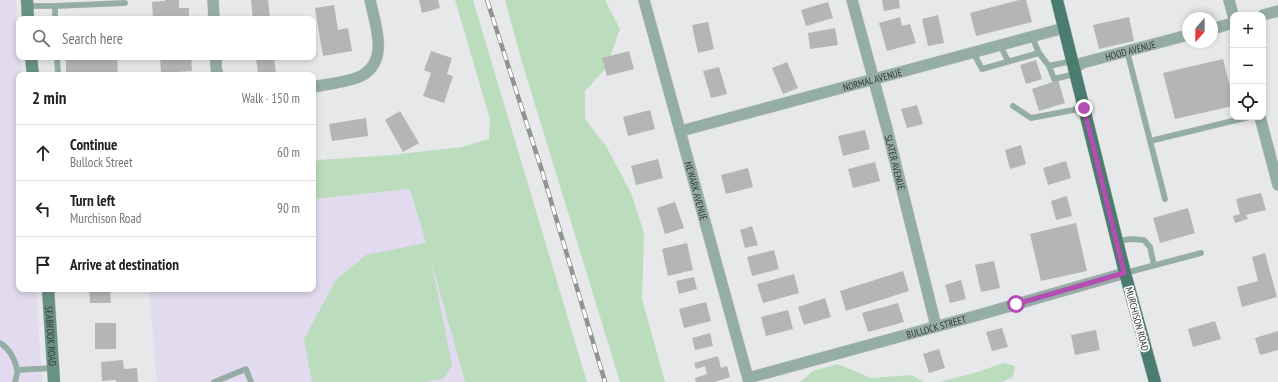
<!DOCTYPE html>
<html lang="en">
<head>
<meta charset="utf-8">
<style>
  :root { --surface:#fff; --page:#f6f6f6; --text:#222; --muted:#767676; --line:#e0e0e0 }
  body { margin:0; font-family:"PT Sans Narrow",sans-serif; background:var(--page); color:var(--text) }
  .controls { position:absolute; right:12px; top:12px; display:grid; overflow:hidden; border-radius:8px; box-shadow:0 2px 6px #0003 }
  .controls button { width:36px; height:36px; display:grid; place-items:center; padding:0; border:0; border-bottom:1px solid var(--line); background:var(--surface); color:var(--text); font:20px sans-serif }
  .compass { position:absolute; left:1182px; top:12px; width:36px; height:36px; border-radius:50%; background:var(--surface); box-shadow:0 2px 6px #0003; rotate:201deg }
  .stop { position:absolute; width:12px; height:12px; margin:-9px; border:3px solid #b34eb3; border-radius:50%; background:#fff }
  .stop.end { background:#b34eb3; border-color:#fff; box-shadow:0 1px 4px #0008 }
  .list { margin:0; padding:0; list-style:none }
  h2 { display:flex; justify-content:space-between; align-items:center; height:52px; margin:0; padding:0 16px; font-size:17px }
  h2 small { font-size:13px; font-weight:400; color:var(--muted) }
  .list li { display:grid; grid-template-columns:26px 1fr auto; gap:12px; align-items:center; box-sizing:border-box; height:56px; padding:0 16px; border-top:1px solid var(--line) }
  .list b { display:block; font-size:15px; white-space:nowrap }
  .list p { margin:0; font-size:13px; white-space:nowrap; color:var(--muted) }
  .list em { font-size:13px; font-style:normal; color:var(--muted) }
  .icon { flex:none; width:22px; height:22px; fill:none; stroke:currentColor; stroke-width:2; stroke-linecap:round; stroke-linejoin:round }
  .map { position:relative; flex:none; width:1278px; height:382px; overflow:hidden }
  .search { position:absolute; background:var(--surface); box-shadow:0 2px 6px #0003; left:16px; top:16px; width:300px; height:44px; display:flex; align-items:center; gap:10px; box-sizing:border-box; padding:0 14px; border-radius:8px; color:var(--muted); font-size:15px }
  .panel { position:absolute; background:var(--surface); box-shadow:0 2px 6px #0003; left:16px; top:72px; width:300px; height:220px; border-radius:8px }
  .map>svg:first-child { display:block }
  .education { fill:#e2daef }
  .green { fill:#bbdcbd }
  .building { fill:#b4b5b7 }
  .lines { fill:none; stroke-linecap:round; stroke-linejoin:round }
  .lane-casing { stroke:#c4c5c6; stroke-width:6 }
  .street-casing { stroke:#c4c5c6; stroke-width:12 }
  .secondary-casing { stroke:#c4c5c6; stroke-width:13 }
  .primary-casing { stroke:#c4c5c6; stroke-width:13 }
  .lane { stroke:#94aea6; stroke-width:5.5 }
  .street { stroke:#94aea6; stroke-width:11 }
  .secondary { stroke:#699286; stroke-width:12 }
  .primary { stroke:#4a7d6f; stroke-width:12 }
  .rail-casing { stroke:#919293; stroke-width:4.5 }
  .rail { stroke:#fff; stroke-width:3; stroke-dasharray:9; stroke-linecap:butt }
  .route { stroke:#b34eb3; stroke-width:5 }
  .labels { text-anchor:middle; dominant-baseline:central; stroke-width:3.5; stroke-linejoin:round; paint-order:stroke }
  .street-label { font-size:10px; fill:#373738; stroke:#fff }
</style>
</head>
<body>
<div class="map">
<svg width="1278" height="382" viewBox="0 0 1278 382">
  <rect width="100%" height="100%" fill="#e7e8ea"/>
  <path class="education" d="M0,0H16L19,57H20L21,75H19V289H36L42,382H0Z
    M411,189L465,382H157L149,289H313V199Z"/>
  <path class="green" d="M455,0H473L587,382H465L431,260L452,365L443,379L424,382H312L304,339L336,280L366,255L426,243L410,189L313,199V163L319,160L391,155L462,147L489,139L490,119Z
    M505,0H605L620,29L606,68L585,91V119L606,146L631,193L644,233L642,299L665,382H620L522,62Z
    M1003,363L1015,366L1013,377L1002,382H939L978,372Z
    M838,364L871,378L911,375L924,382H800L813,371Z"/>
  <path class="building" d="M165,0H179V8H189V17H181L182,19H153L152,2L165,1Z
    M251,0H268L270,18L253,19Z
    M419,0H438L440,8L422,13Z
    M882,0H899L900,8L884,11Z
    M1019,0H1026L1032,22L976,36L970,13Z
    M828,2L833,18L806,26L801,10Z
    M334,5L338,30L348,28L352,51L323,56L315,8Z
    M938,15L944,43L928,46L922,19Z
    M900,17L902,26L910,24L916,43L887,51L879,23Z
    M1129,17L1134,41L1099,49L1093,25Z
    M708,22L714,49L698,53L692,25Z
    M835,28L838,45L810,49L808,33Z
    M431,51L452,58L447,74L453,76L444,103L423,96L431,73L424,70Z
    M629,51L634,69L607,76L602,58Z
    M66,57H117L118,75H66Z
    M160,57H191L192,71L161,73Z
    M256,57H274L276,72L258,74Z
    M1223,59L1233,99V106L1175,119L1163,73Z
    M1036,60L1042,79L1026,84L1020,65Z
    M787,62L798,88L783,94L772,68Z
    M719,67L727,94L711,98L703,71Z
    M1058,80L1065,103L1039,111L1032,89Z
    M917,105L923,124L907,128L901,109Z
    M650,110L655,129L628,136L623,117Z
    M400,111L419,143L403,152L385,120Z
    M366,118L368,136L332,141L329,124Z
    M865,130L870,149L843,156L838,136Z
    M1021,145L1026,164L1010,169L1005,150Z
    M658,159L663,178L636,185L631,166Z
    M1066,161L1071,178L1048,185L1043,168Z
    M875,162L880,181L853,188L848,169Z
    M748,168L753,187L726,194L721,175Z
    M1261,193L1266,210L1246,215L1248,219L1235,223L1233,216L1240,214L1236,199Z
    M1067,196L1072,216L1056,220L1051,201Z
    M675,202L684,228L665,234L657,208Z
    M1188,208L1195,233L1160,243L1153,218Z
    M1076,223L1087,271L1041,281L1030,234Z
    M752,226L758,245L745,248L740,230Z
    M687,243L693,270L668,276L662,249Z
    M774,250L779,269L752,276L747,257Z
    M1265,253L1277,297L1242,307L1237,287L1258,281L1252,257Z
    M994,261L1000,288L981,292L975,265Z
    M903,271L909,291L846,311L840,291Z
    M794,274L799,293L763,303L757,284Z
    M694,277L697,289L679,294L676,281Z
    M961,280L966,299L950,303L945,285Z
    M89,289H110L111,303H90Z
    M825,298L831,317L804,325L798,307Z
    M706,302L711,321L684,328L679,309Z
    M898,303L904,322L868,332L862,313Z
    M788,310L793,329L766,336L761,317Z
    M1215,321L1221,339L1193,347L1188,329Z
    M95,323H116V349H95Z
    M1002,328L1008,347L992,351L986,332Z
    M1096,330L1100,350L1075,355L1071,335Z
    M1278,331V350L1260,355L1255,338Z
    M710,333L713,346L695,350L692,338Z
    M939,349L945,368L929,373L923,354Z
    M718,356L721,368L727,366L730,377L715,382H696L695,378L707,374L705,366L696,369L694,363Z
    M123,360L124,369L137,368L138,382H116V380L102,381L101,362Z"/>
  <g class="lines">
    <g class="lane-casing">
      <path id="lane" d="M27,6H55
        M55,19V6L125,3
        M1000,45L1008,61
        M1127,51L1165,199
        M973,52L982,69L1039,53L1032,37
        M1039,53L1049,66L1072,61
        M57,57L58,75
        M1049,66L1054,79L1075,74
        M1013,106L1031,118L1084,108
        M1150,141L1249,117
        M1117,241L1131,239L1144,240L1150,247L1154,265
        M1125,273L1201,253
        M0,343C9,348 15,359 17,369C18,373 16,378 15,382
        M17,370L53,368
        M214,382L246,369L251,382"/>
    </g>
    <g class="street-casing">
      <g id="street">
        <path d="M213,0L214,19"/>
        <path id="s1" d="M644,0L749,382"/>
        <path id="s2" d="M852,0L886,125L936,326"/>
        <path d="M1229,0L1233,15"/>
        <path d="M1263,15L1278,11"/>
        <path d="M1212,29L1233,23"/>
        <path d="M216,57V68L218,75"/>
        <path id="s3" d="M1074,69L1082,63L1101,58L1188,35"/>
        <path d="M313,87C327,84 349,82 361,76C390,61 375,24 370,0"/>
        <path d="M1260,117L1278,185"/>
        <path id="s4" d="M681,131L1064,28"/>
        <path id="s5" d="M748,378L975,316L1125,273"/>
      </g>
    </g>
    <g class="secondary-casing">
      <g id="secondary">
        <path d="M27,0L28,19"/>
        <path d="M31,57L33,75"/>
        <path id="s6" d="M48,289L54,382"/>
      </g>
    </g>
    <g class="primary-casing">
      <path id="primary" d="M1057,0L1125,273L1155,382"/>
    </g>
    <use href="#lane" class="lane"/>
    <use href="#street" class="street"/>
    <use href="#secondary" class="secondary"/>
    <use href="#primary" class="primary"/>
    <g class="rail-casing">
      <path id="rail" d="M487,0L542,171L605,382"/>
    </g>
    <use href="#rail" class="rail"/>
  </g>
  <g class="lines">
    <path class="route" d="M1016,304L1124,273L1084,108"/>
  </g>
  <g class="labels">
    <g class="street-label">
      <text stroke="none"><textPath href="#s3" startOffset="60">HOOD AVENUE</textPath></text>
      <text stroke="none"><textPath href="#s4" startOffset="198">NORMAL AVENUE</textPath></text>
      <text stroke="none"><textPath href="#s2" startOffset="168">SLATER AVENUE</textPath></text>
      <text stroke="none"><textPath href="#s1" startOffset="198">NEWARK AVENUE</textPath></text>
      <text transform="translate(1137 319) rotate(75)">MURCHISON ROAD</text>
      <text stroke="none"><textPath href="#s5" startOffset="195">BULLOCK STREET</textPath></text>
      <text stroke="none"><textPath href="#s6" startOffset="47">SEABROOK ROAD</textPath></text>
    </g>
  </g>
</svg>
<div class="controls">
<button>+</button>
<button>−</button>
<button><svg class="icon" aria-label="locate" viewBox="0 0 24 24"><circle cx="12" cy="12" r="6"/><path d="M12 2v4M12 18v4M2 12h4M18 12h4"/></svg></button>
</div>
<svg class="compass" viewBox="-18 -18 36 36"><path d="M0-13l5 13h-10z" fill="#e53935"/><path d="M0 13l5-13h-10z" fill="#767676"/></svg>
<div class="stop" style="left:1016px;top:304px"></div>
<div class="stop end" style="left:1084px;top:108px"></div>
<div class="search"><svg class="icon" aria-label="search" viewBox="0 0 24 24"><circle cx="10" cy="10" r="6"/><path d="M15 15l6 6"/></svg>Search here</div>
<section class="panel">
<h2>2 min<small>Walk · 150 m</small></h2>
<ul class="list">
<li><svg class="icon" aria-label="ahead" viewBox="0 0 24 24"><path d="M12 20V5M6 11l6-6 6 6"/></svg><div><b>Continue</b><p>Bullock Street</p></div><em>60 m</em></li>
<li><svg class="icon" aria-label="left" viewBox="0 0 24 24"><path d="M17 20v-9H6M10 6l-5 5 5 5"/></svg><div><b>Turn left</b><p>Murchison Road</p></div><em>90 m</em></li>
<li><svg class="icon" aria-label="arrive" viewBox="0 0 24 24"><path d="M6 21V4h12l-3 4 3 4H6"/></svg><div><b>Arrive at destination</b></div></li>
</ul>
</section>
</div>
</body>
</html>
